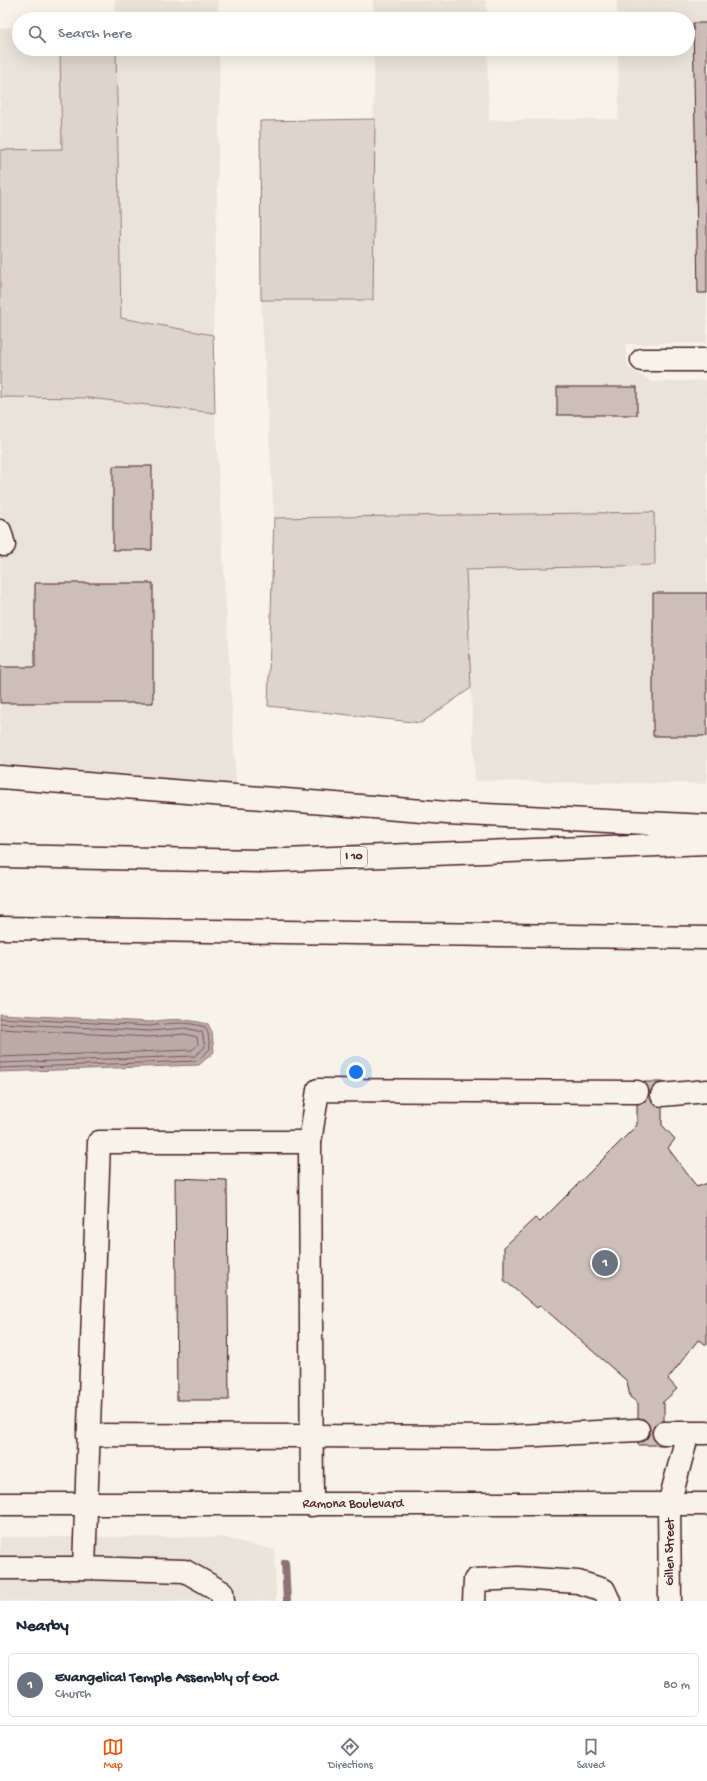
<!DOCTYPE html>
<html lang="en">
<head>
<meta charset="utf-8">
<style>
  :root { --surface:#fff; --page:#f2f2f3; --text:#1f2937; --muted:#747a83; --line:#e0e1e3; --accent:#ea580c }
  body { margin:0; font-family:"Gochi Hand",sans-serif; background:var(--page); color:var(--text) }
  .you { position:absolute; left:356px; top:1072px; width:14px; height:14px; margin:-10px; border:3px solid #fff; border-radius:50%; background:#1a73e8; box-shadow:0 0 0 6px #1a73e833 }
  .badge { display:grid; place-items:center; width:26px; height:26px; border-radius:50%; background:var(--accent); color:#fff; font-size:13px; font-weight:700 }
  .pin { position:absolute; translate:-50% -50%; border:2px solid #fff; box-shadow:0 1px 4px #0006 }
  .list { margin:0; padding:0; list-style:none }
  h2 { display:flex; justify-content:space-between; align-items:center; height:52px; margin:0; padding:0 16px; font-size:17px }
  h2 small { font-size:13px; font-weight:400; color:var(--muted) }
  .list li { display:grid; grid-template-columns:26px 1fr auto; gap:12px; align-items:center; box-sizing:border-box; height:64px; margin:0 8px 8px; padding:0 8px; border:1px solid var(--line); border-radius:6px }
  .list b { display:block; font-size:15px; white-space:nowrap }
  .list p { margin:0; font-size:13px; white-space:nowrap; color:var(--muted) }
  .list em { font-size:13px; font-style:normal; color:var(--muted) }
  .icon { flex:none; width:22px; height:22px; fill:none; stroke:currentColor; stroke-width:2; stroke-linecap:round; stroke-linejoin:round }
  .map { position:relative; flex:none; width:707px; height:1601px; overflow:hidden }
  .search { position:absolute; background:var(--surface); box-shadow:0 4px 16px #0002; left:12px; right:12px; top:12px; height:44px; display:flex; align-items:center; gap:10px; box-sizing:border-box; padding:0 14px; border-radius:22px; color:var(--muted); font-size:15px }
  .sheet { height:124px; background:var(--surface) }
  nav { display:flex; justify-content:space-around; align-items:center; box-sizing:border-box; height:56px; border-top:1px solid var(--line); background:var(--surface); font-size:11px; color:var(--muted) }
  nav a { display:grid; justify-items:center; gap:2px }
  nav .on { color:var(--accent) }
  .map>svg:first-child { display:block }
  .built { fill:#eae3da }
  .green { fill:#ded4cc; stroke:#947a7c }
  .water { fill:#bcaaa7; stroke:#8e7275 }
  .lines { fill:none; stroke-linecap:round; stroke-linejoin:round }
  .shore { stroke:#78575d; stroke-width:1 }
  .stream { stroke:#8e7275; stroke-width:8 }
  .building { fill:#ccbfb9; stroke:#4a1f2b }
  .minor-casing { stroke:#4a1f2b; stroke-width:25 }
  .highway-casing { stroke:#4a1f2b; stroke-width:25 }
  .minor { stroke:#f7f3e8; stroke-width:22 }
  .highway { stroke:#f7f3e8; stroke-width:22 }
  .labels { text-anchor:middle; dominant-baseline:central; stroke-width:3; stroke-linejoin:round; paint-order:stroke }
  .shield { fill:#f7f3e8; stroke:#7e5f64; stroke-width:1 }
  .shield-label { font-size:12px; font-weight:bold; fill:#4a1f2b }
  .street-label { font-size:13px; fill:#4a1f2b; stroke:#f7f3e8 }
</style>
</head>
<body>
<div class="map">
<svg width="707" height="1601" viewBox="0 0 707 1601">
  <rect width="100%" height="100%" fill="#f7f3e8"/>
  <filter id="ink" filterUnits="userSpaceOnUse"><feTurbulence type="fractalNoise" baseFrequency=".025" numOctaves="2"/><feDisplacementMap in="SourceGraphic" scale="8" xChannelSelector="R" yChannelSelector="G"/><feConvolveMatrix kernelMatrix="1 2 1 2 8 2 1 2 1" color-interpolation-filters="sRGB"/></filter>
  <g filter="url(#ink)">
    <path class="built" d="M114,0H218V19H115Z
      M373,0H486L487,19H373Z
      M617,0H707V343L625,344L628,368L652,382L707,380V784L475,781L466,570L655,565L654,512L274,518L261,300H373L374,49H487L489,120L619,119L618,49H688V19H617Z
      M19,27V49H60L62,150H0V28Z
      M116,49H219L220,95L213,335L121,318Z
      M0,397L89,398L215,413L236,783L0,781Z
      M0,1537H221L275,1550L276,1601H0Z"/>
    <path class="green" d="M60,49H116L121,318L213,335L215,413L89,398L0,397V150L62,149Z
      M375,119L373,300H261L260,121Z
      M654,512L655,565L466,570L471,688L421,723L268,706L274,518Z"/>
    <path class="water" d="M0,1014L150,1022C171,1018 187,1019 208,1024L212,1032L214,1052L199,1065L0,1072Z"/>
    <g class="lines">
      <path class="shore" d="M0,1018L150,1026C169,1023 186,1021 205,1027L208,1033L210,1049L197,1061L0,1068
        M0,1023L150,1031L185,1028L202,1032L205,1047L195,1056L0,1063
        M0,1029L149,1037L185,1034L197,1037L198,1045L192,1050L0,1057"/>
      <path class="stream" d="M285,1563L287,1601"/>
    </g>
    <path class="building" d="M693,23H707V293H698Z
      M557,387H637V415H557Z
      M113,466H152V550H113Z
      M35,583H153V703H0V667H35Z
      M653,593H707V736H653Z
      M637,1082H662V1125L675,1139L668,1148L697,1187L707,1183V1345L698,1340L668,1379L677,1389L662,1403H664V1445H638V1403L630,1397L627,1381L540,1305L537,1308L504,1280V1247L535,1218L540,1222L637,1125Z
      M175,1178L227,1180L229,1400H177Z"/>
    <g class="lines">
      <g class="minor-casing">
        <g id="minor">
          <path d="M642,360H707"/>
          <path d="M0,531L4,545"/>
          <path d="M662,1095L707,1091"/>
          <path d="M310,1142L312,1505"/>
          <path d="M664,1433H707"/>
          <path d="M88,1435L496,1437L638,1430"/>
          <path id="s1" d="M0,1504H707"/>
          <path d="M0,1568H84"/>
          <path d="M223,1601L222,1592L185,1571L84,1568L99,1142H310L318,1090L637,1092"/>
          <path d="M474,1601L475,1580L518,1578L578,1582L604,1590L609,1601"/>
          <path d="M670,1601L669,1504L688,1433"/>
        </g>
      </g>
      <g class="highway-casing">
        <path id="highway" d="M0,777L447,813L707,826
          M0,856L259,861L707,843
          M0,928L707,938"/>
      </g>
      <use href="#minor" class="minor"/>
      <use href="#highway" class="highway"/>
    </g>
  </g>
  <g class="labels">
    <rect class="shield" x="341" y="847" width="26" height="20" rx="3"/>
    <g class="shield-label">
      <text x="354" y="857">I 10</text>
    </g>
    <g class="street-label">
      <text stroke="none"><textPath href="#s1" startOffset="353">Ramona Boulevard</textPath></text>
      <text transform="translate(670 1552) rotate(-90)">Gillen Street</text>
    </g>
  </g>
</svg>
<div class="you"></div>
<div class="pin badge" style="left:605px;top:1263px;background:#6b7280">1</div>
<div class="search"><svg class="icon" aria-label="search" viewBox="0 0 24 24"><circle cx="10" cy="10" r="6"/><path d="M15 15l6 6"/></svg>Search here</div>
</div>
<section class="sheet">
<h2>Nearby<small></small></h2>
<ul class="list">
<li><span class="badge" style="background:#6b7280">1</span><div><b>Evangelical Temple Assembly of God</b><p>Church</p></div><em>80 m</em></li>
</ul>
</section>
<nav>
<a class="on"><svg class="icon" aria-label="map" viewBox="0 0 24 24"><path d="M3 6l6-2 6 2 6-2v14l-6 2-6-2-6 2zM9 4v14M15 6v14"/></svg>Map</a>
<a><svg class="icon" aria-label="directions" viewBox="0 0 24 24"><path d="M12 3l9 9-9 9-9-9zM9 14v-3h6M13 9l2 2-2 2"/></svg>Directions</a>
<a><svg class="icon" aria-label="saved" viewBox="0 0 24 24"><path d="M7 4h10v16l-5-4-5 4z"/></svg>Saved</a>
</nav>
</body>
</html>
